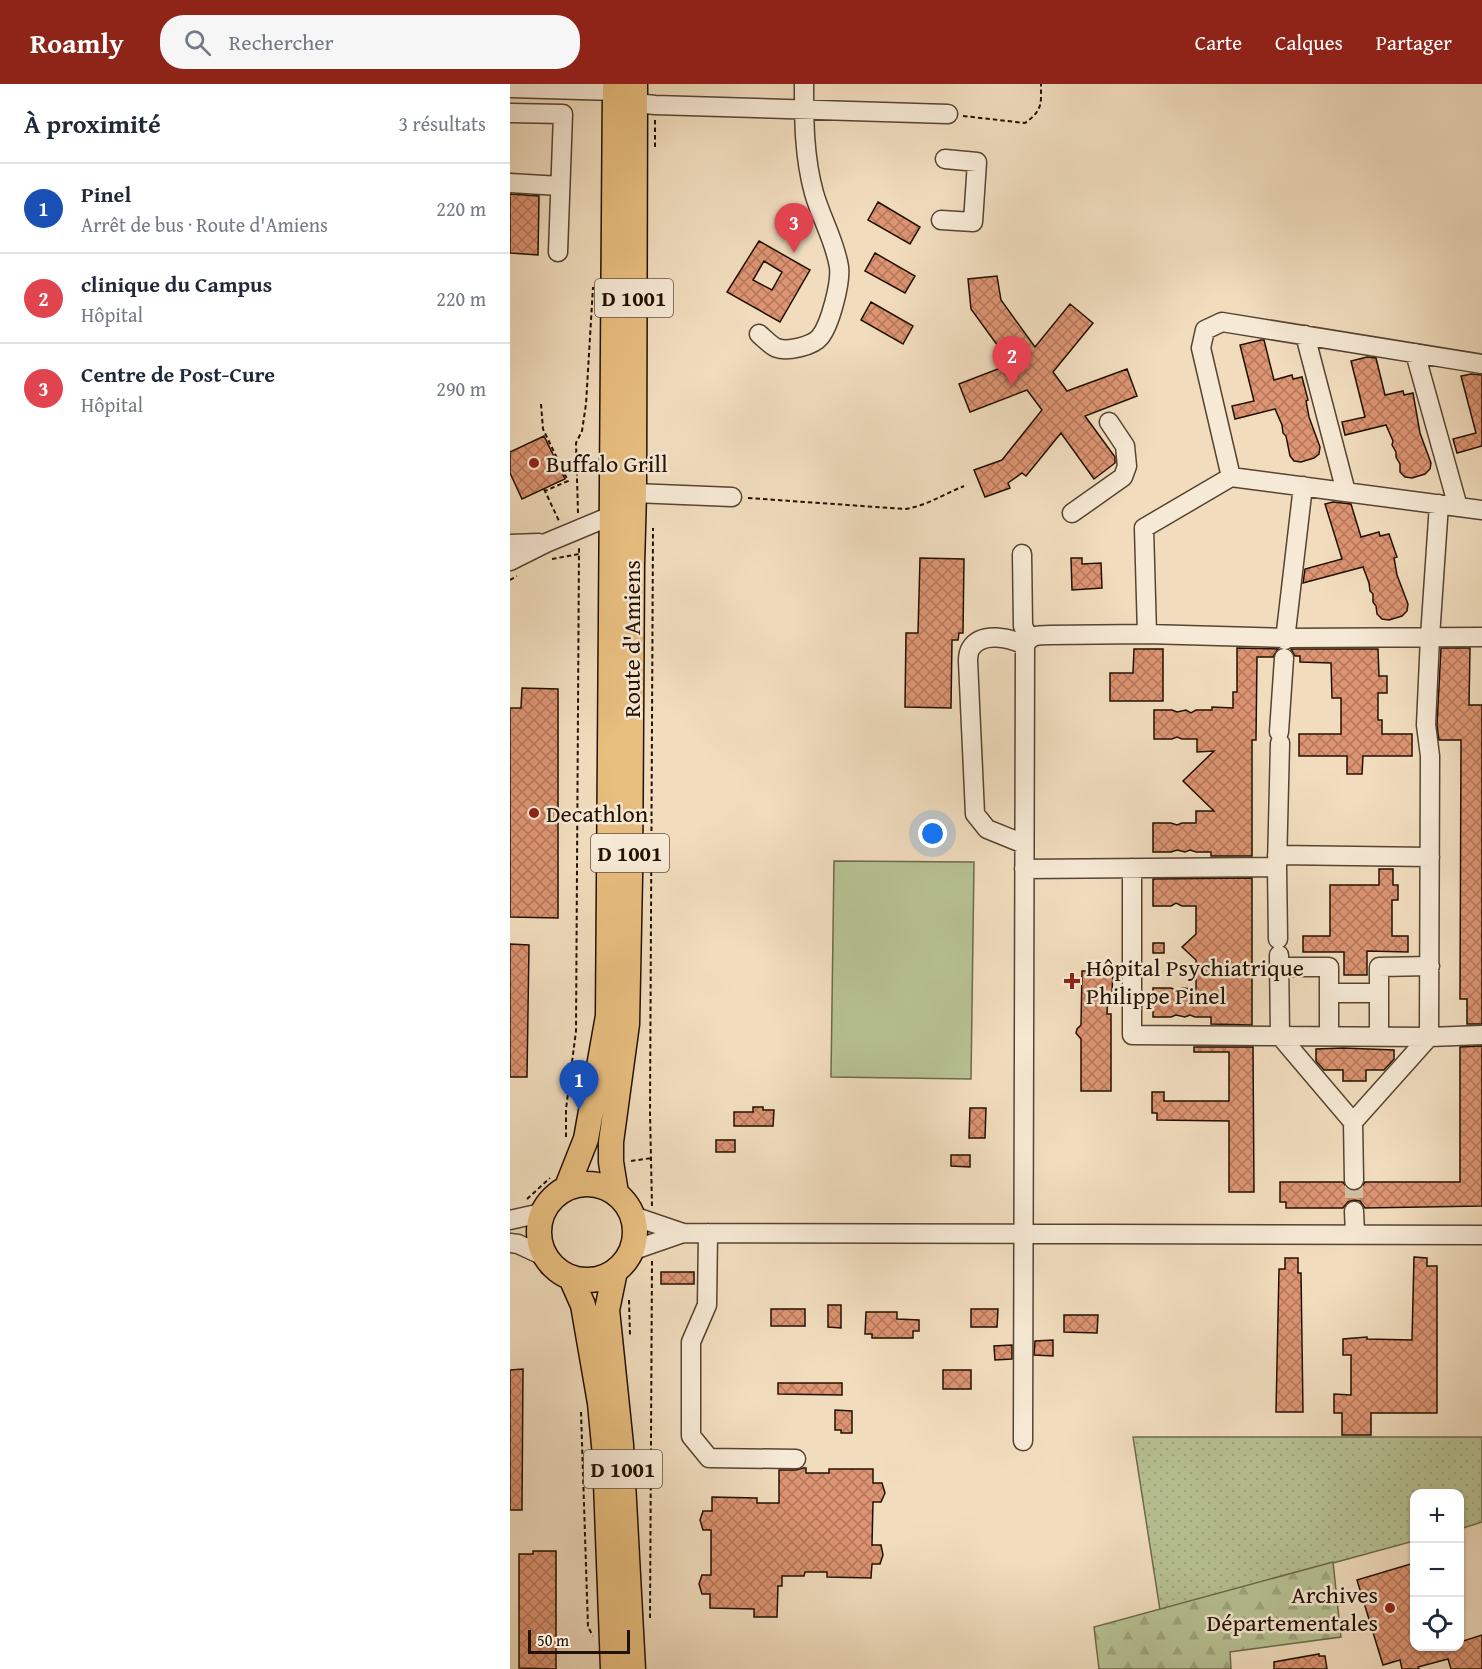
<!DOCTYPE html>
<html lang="fr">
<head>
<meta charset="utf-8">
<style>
  :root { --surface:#fff; --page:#f6f6f7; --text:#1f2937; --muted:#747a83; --line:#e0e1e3; --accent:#8f2418 }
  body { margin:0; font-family:"Gentium Book Plus",serif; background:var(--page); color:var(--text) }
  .controls { position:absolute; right:18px; bottom:18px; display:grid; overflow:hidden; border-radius:12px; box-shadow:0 2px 4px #0004 }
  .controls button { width:54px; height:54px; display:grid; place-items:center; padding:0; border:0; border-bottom:2px solid var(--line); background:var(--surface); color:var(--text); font:30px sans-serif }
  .scale { position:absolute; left:18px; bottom:15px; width:102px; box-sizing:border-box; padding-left:6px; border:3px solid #231102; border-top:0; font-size:16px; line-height:21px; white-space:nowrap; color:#231102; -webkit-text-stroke:4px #f6e9d5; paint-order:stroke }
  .you { position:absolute; left:423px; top:750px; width:21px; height:21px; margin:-15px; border:4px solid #fff; border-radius:50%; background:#1a73e8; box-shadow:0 0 0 9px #1a73e833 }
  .badge { display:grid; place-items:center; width:39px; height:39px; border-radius:50%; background:var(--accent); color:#fff; font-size:20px; font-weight:700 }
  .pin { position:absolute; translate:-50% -50px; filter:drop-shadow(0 2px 3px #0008) }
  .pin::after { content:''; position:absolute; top:32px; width:21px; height:18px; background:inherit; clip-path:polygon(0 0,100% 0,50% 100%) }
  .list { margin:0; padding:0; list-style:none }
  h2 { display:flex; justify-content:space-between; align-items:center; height:78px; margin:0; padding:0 24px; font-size:26px }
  h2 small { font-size:20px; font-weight:400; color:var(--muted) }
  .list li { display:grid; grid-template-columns:39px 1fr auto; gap:18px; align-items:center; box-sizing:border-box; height:90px; padding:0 24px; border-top:2px solid var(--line) }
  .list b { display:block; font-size:22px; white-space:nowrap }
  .list p { margin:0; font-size:20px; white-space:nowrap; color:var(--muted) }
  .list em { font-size:20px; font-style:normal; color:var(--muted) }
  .icon { flex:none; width:33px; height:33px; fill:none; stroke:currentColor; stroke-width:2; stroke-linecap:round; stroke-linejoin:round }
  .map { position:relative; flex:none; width:972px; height:1585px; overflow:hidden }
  header { display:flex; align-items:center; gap:36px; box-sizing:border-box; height:84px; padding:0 30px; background:var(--accent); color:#fff }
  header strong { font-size:28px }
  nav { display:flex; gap:33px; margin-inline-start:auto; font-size:21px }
  .search { width:420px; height:54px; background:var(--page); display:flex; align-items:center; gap:15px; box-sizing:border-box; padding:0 21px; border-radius:24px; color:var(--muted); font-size:22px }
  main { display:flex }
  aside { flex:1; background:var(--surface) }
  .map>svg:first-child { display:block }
  .grass { fill:url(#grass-dots); stroke:#6d6a4b; stroke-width:1.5 }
  .forest { fill:url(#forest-firs); stroke:#6d6a4b; stroke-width:1.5 }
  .pitch { fill:#b7c294; stroke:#6d6a4b; stroke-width:1.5 }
  .building { fill:url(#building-cross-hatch); stroke:#231102; stroke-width:1.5; fill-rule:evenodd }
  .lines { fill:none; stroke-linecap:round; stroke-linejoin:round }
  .minor-tunnel { stroke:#d2bea2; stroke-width:18; stroke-dasharray:18 9; stroke-linecap:butt }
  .minor-casing { stroke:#564431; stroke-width:21 }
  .major-casing { stroke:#231102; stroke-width:27 }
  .path { stroke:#231102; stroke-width:2; stroke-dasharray:4.5 3; stroke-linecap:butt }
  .minor { stroke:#f6e9d5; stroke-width:18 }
  .major { stroke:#e8be7f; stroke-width:24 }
  .poi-dot { fill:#8f2418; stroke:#f6e9d5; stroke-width:2 }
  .labels { text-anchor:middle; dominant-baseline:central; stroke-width:5; stroke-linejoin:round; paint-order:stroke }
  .shield { fill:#f6e9d5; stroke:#625241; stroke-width:1.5 }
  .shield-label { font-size:22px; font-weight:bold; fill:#231102 }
  .poi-label { font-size:24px; fill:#231102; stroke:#f6e9d5; text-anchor:start }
  .street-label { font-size:24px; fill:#231102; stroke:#f6e9d5 }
</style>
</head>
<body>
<header>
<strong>Roamly</strong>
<div class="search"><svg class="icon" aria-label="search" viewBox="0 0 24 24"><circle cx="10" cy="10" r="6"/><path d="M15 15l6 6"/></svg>Rechercher</div>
<nav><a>Carte</a><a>Calques</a><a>Partager</a></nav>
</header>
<main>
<aside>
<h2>À proximité<small>3 résultats</small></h2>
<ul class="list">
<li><span class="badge" style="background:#1a4fb4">1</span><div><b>Pinel</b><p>Arrêt de bus · Route d'Amiens</p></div><em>220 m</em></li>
<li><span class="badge" style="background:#e0444e">2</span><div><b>clinique du Campus</b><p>Hôpital</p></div><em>220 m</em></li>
<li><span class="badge" style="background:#e0444e">3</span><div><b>Centre de Post-Cure</b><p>Hôpital</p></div><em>290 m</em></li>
</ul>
</aside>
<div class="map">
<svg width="972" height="1585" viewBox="0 0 972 1585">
  <defs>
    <pattern id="grass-dots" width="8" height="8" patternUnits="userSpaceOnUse" patternTransform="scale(1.5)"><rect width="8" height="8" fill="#b7c294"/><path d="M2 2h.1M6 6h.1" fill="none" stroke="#9da67e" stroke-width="1.8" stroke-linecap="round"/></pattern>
    <pattern id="forest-firs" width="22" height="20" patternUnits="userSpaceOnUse" patternTransform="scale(1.5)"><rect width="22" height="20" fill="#b7c294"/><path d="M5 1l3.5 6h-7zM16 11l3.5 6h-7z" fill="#9da67e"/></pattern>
    <pattern id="building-cross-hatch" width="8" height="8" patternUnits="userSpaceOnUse" patternTransform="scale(1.5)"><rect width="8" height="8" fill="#dd9472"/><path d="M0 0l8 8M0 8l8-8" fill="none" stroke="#b3775b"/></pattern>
  </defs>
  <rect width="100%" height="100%" fill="#f1ddbe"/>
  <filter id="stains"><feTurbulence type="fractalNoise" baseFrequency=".00333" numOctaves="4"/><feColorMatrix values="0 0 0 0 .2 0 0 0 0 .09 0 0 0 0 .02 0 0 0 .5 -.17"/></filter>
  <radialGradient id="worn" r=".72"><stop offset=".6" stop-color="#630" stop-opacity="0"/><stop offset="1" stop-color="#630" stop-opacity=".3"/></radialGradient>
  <path class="grass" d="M623,1353H972V1438L950,1445V1410H904V1457L650,1526Z"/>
  <path class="forest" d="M823,1478L831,1553L720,1568L721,1585H589L584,1543Z"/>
  <path class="pitch" d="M324,777L464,778L461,995L321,993Z"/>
  <path class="building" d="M0,110L29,112L28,171L0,169Z
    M368,118L410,143L400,160L358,136Z
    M249,157L300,186L270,238L217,208ZM254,177L272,188L262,206L243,196Z
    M365,169L405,192L395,209L355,187Z
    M487,192L491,216L525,263L560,220L583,239L543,288L557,307L617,285L627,312L575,332L605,373V379L584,395L551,349L516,392L512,389L498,399L500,404L475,413L464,386L492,376L532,326L517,306L460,328L449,300L501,280L461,225L458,195Z
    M361,218L403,242L393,260L351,236Z
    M751,256H754L764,296L782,291L783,295L792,293L798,316L796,317L799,333L810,363L809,370L804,374L791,378L784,377L780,372L776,352L773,349L772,341L765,325L725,335L722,322L744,317L730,261Z
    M857,273L866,274L875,311L893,307L894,311L903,309L910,349L921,379L920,385L915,390L902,394L895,393L890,388V380L886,373V368L882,361L883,357L876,341L835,351L832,338L855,333L841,277Z
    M961,290L972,291V362L947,369L943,355L966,349L951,292Z
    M34,352L55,395L12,415L0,389V368Z
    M823,418L841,420L851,453L869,448L870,452L879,450L887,473L884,474L887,491L898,520L897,527L892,532L879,536L872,535L867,530L866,522L863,518V510L860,507L859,499L853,483L793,499L795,485L832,475L815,420Z
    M410,474L454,475L453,549H449L448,556H442L441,624L395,623L396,549H408Z
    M561,474H572V480L591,479L592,504L562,506Z
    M727,564L768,565L763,573H747L746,656H742V772H701V768H686L680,766L675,768L667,766L661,768H643V739H661L667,741L672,739H686V727H704L673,697L704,667L687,668V655H672L667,653L662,655H644V626H662L667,628L676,626L681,629L686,626H702V623L723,624V608H727Z
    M931,564H960L959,621H972V940H957V915H950L951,656H929L927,641Z
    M624,565H653V617H600V589H623Z
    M781,565H868L869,592H877V609H868V636H872V650H902V672H853L852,690H837V672H789V650H831V614H822L821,579L790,578V572H785Z
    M12,604L48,605V834L0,833V624H11Z
    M869,785H883V801H888V816H882V852H898V868L857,867V891H834V868H793V852H820V801H869Z
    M742,794V941L701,940V933H685L680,931L675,933L666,931L661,933H643V904H661L667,907L672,904L686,905V876L672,863L686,850V822H672L666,819L661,822H643V795Z
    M643,859H654V869H643Z
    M0,860L19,861L17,993H0Z
    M572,887H603L602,909H598L597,930H601V1007H571V955L566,949L567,945L571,941Z
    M972,962V1122L855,1124L850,1117L844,1116L838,1118L833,1124H776V1118H770V1098H833L838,1105L844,1107L850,1105L855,1098H950V963Z
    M684,963H743L744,1108H719V1037L647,1036V1029H642V1008H654V1017H719V968H684Z
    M833,964L884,966V975L874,986H856V997H833V986H814L806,977V965Z
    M243,1023H253V1026H264L263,1042H224V1028H243Z
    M460,1024H476L475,1054H459Z
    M206,1056H225V1068H206Z
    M441,1071H460V1083L441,1082Z
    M904,1173L917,1174V1182H927V1329H861V1351H832V1329H824V1310L841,1311V1271H833V1255L857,1253V1255L902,1256Z
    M775,1174H788V1189H791L793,1328H766L769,1185H775Z
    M151,1188H184V1200H151Z
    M318,1221H331V1244L318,1243Z
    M261,1225H295V1242H261Z
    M461,1225H488L487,1243H461Z
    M356,1228H387V1235L409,1236V1247H403V1254H362V1250H355Z
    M554,1231H588L587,1249L554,1248Z
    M543,1256V1272L524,1271L525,1257Z
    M502,1261V1275L485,1276L484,1262Z
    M13,1285L12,1426H0V1286Z
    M433,1286H461V1305H433Z
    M268,1299H332V1311L268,1310Z
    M325,1326L342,1327V1349H331V1346H325Z
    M293,1384H296V1389H319V1385H363V1399H372L375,1409L371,1418H363L362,1461H371L373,1471L370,1480H362L361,1494L317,1493V1488H295L294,1492H272V1502H268L267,1533H244V1525L200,1524V1510H192L189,1500L192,1491H201V1446H193L190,1436L193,1427H202V1413L247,1414V1419H269V1386H286Z
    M23,1467H46V1585L9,1584V1470H23Z
    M904,1479V1563H950V1558L972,1551V1585H941L938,1575L908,1583L909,1585H892L890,1576L873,1581L847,1496Z
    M809,1570V1572H815L817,1585H764V1578Z"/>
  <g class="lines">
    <path class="minor-tunnel" d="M844,1096V1127"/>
    <g class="minor-casing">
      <path id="minor" d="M0,4L105,7L126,19L145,21L438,30
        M0,29L53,30L48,168
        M0,99L50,102
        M431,136L463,138L467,78L435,75
        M249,250C254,254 261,262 267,264C277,268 303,262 310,253C320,241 331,199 329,183C325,157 311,134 304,109C294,73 294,37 294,0
        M795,251L836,408
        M905,269L948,423
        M721,393L691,264L695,246L712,238L972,280
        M124,409L222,413
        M562,429L613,393L617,382L615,362L599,338
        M0,460L29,459
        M512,470L513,542L519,554
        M0,477L36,459L103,431L111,430
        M637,550L634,444L721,393L972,426
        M775,556L793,402
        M769,648L774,574
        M514,760L477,745L465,730L458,577C458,573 459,567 461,564C472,547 500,554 515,561
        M767,771L920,773
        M622,784V951L919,953L972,951
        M514,785L767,783
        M768,855L767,783L770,659
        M769,871L770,952L843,1038L844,1096
        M769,883H819V952
        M819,909H869
        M869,952V883L920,882
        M843,1038L919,953L920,672L916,641L920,553L929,420
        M844,1127L845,1150
        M123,1132L173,1149L972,1151
        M0,1136L31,1129
        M198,1149L197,1221L181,1258V1352L199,1374L286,1375
        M0,1159L8,1160L34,1172
        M121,1167L173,1149
        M513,1357L515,561C521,551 527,551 539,551L637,550L776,554L972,553"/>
    </g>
    <g class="major-casing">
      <path id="major" d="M29 1148a48 48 0 1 1 96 0a48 48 0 1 1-96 0Z
        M57,1103L76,1055L98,932L105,0
        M106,1109L101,1078V1058L117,940L120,793L122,481L124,409L125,0
        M105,1187L97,1226L111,1361L123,1585
        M61,1194L73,1221L90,1319L95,1372L103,1585"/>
    </g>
    <path class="path" d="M453,32L515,39C533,26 531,20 531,0
      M145,63V36
      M31,320L33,345L58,397L35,407
      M34,405L49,437
      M238,414L395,425C416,422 434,410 454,402
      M68,429L66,359L72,347L76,320L83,203
      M42,475L69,470
      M0,496L7,492
      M56,1053V1025L66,947L69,462
      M121,1077L142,1074
      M17,1115L40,1094
      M142,1122L140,1028L143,444
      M31,1188L43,1197
      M119,1216L120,1252
      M71,1328L78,1543L83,1552
      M140,1534L142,1177"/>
    <use href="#minor" class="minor"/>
    <use href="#major" class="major"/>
  </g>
  <g class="poi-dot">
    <circle cx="24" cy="379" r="6"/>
    <circle cx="24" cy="729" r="6"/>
    <path d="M559 888h6v6h6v6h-6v6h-6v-6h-6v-6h6z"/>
    <circle cx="880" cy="1524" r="6"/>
  </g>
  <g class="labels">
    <g class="shield">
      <rect x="85" y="195" width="78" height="38" rx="4.5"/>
      <rect x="81" y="750" width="78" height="38" rx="4.5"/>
      <rect x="74" y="1366" width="78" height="38" rx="4.5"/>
    </g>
    <g class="shield-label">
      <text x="124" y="214">D 1001</text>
      <text x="120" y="769">D 1001</text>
      <text x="113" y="1385">D 1001</text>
    </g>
    <g class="poi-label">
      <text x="36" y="379">Buffalo Grill</text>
      <text x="36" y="729">Decathlon</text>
      <text x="576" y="883">Hôpital Psychiatrique<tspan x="576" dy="28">Philippe Pinel</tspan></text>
      <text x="868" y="1510" text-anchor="end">Archives<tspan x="868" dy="28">Départementales</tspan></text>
    </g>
    <g class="street-label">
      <text transform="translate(121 555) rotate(-90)">Route d'Amiens</text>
    </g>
  </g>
  <rect width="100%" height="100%" filter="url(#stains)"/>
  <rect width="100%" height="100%" fill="url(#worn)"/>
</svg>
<div class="controls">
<button>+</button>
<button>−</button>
<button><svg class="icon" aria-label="locate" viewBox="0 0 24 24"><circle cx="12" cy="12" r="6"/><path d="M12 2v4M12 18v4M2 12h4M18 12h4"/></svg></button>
</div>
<div class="scale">50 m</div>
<div class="you"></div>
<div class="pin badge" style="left:69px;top:1026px;background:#1a4fb4">1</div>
<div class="pin badge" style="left:502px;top:302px;background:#e0444e">2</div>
<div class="pin badge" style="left:284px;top:169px;background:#e0444e">3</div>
</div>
</main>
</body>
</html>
